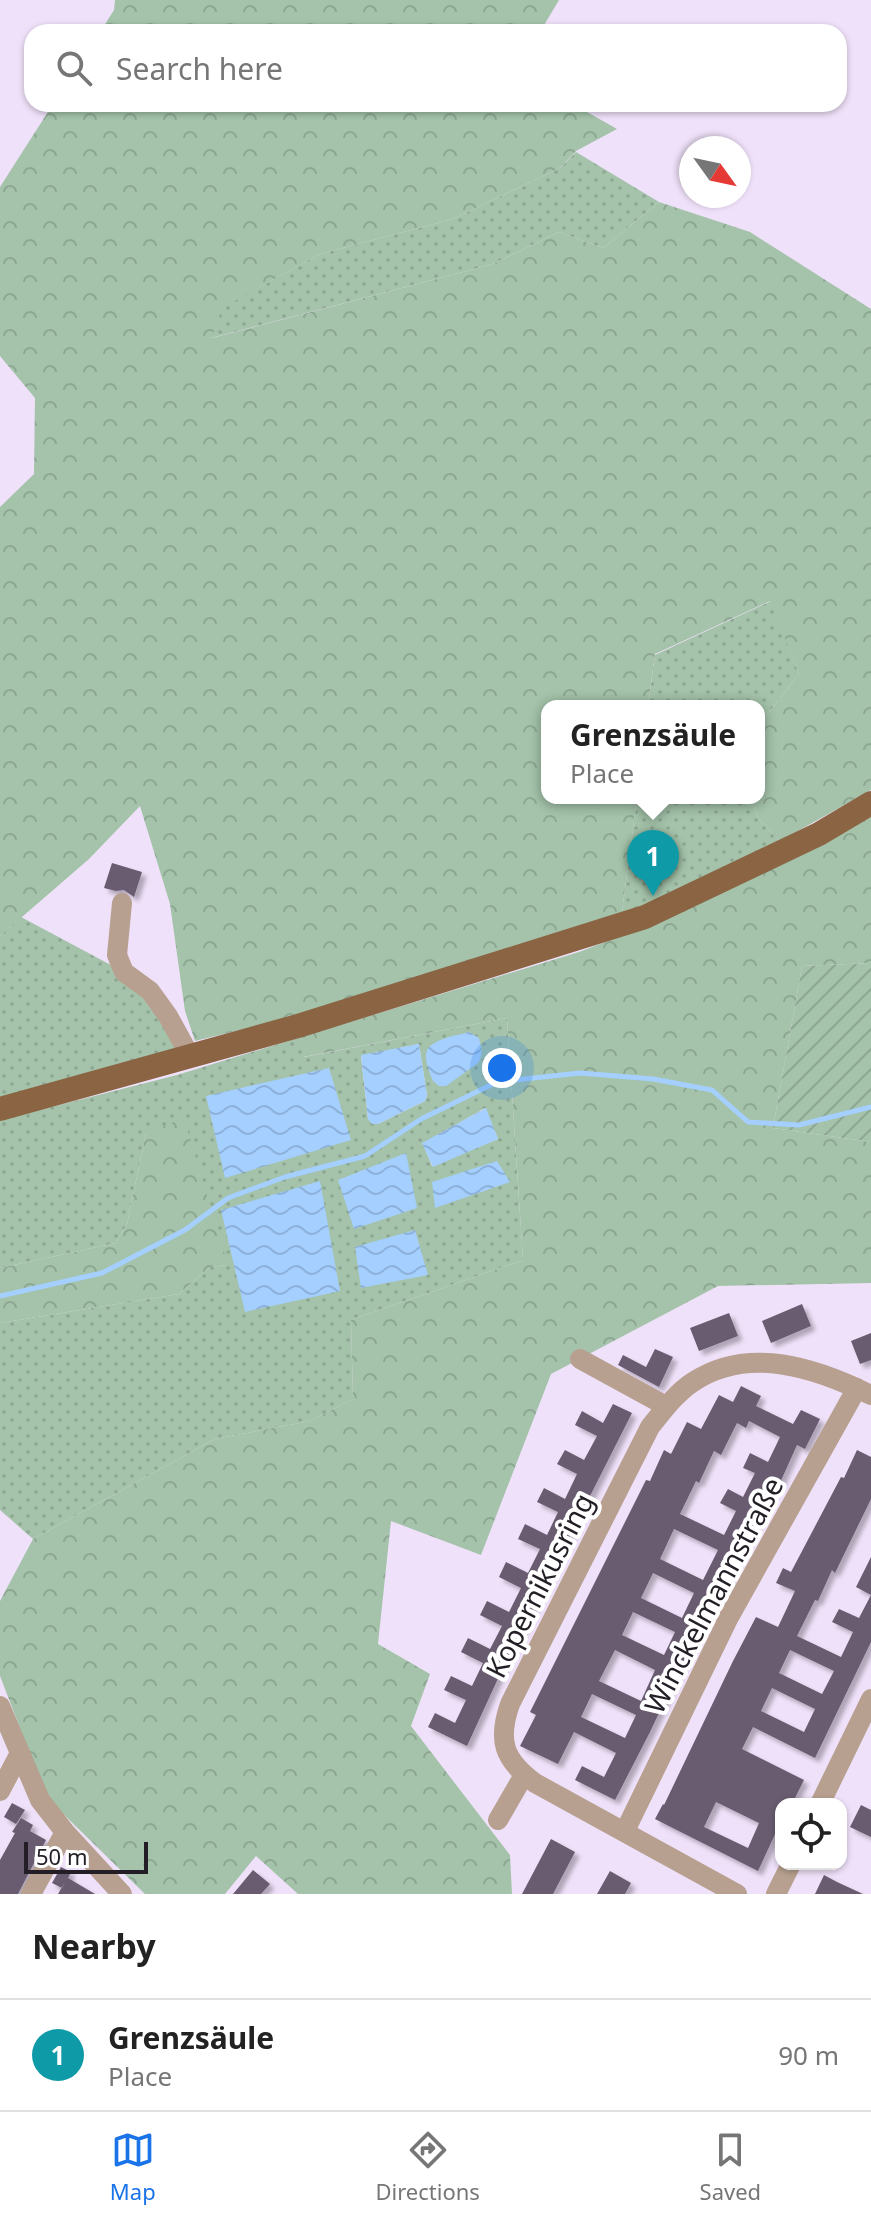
<!DOCTYPE html>
<html lang="en">
<head>
<meta charset="utf-8">
<style>
  :root { --surface:#fff; --page:#f2f2f2; --text:#222; --muted:#767676; --line:#e0e0e0; --accent:#1a73e8 }
  body { margin:0; font-family:"Noto Sans",sans-serif; background:var(--page); color:var(--text) }
  .controls { position:absolute; right:24px; bottom:24px; display:grid; overflow:hidden; border-radius:16px; box-shadow:0 2px 6px #0004 }
  .controls button { width:72px; height:72px; display:grid; place-items:center; padding:0; border:0; border-bottom:2px solid var(--line); background:var(--surface); color:var(--text); font:40px sans-serif }
  .compass { position:absolute; left:679px; top:136px; width:72px; height:72px; border-radius:50%; background:var(--surface); box-shadow:0 2px 6px #0004; rotate:123deg }
  .scale { position:absolute; left:24px; bottom:20px; width:124px; box-sizing:border-box; padding-left:8px; border:4px solid #231e26; border-top:0; font-size:22px; line-height:28px; white-space:nowrap; color:#231e26; -webkit-text-stroke:6px #fff; paint-order:stroke }
  .you { position:absolute; left:502px; top:1068px; width:28px; height:28px; margin:-20px; border:6px solid #fff; border-radius:50%; background:#1a73e8; box-shadow:0 0 0 12px #1a73e833 }
  .badge { display:grid; place-items:center; width:52px; height:52px; border-radius:50%; background:var(--accent); color:#fff; font-size:26px; font-weight:700 }
  .pin { position:absolute; translate:-50% -66px; filter:drop-shadow(0 2px 4px #0008) }
  .pin::after { content:''; position:absolute; top:42px; width:28px; height:24px; background:inherit; clip-path:polygon(0 0,100% 0,50% 100%) }
  .popup { position:absolute; left:541px; top:700px; width:224px; height:104px; box-sizing:border-box; display:grid; place-content:center; border-radius:16px; background:var(--surface); filter:drop-shadow(0 2px 6px #0005); font-size:26px; white-space:nowrap; color:var(--muted) }
  .popup b { font-size:30px; color:var(--text) }
  .popup::after { content:''; position:absolute; left:50%; top:100%; margin-left:-16px; border:16px solid transparent; border-top-color:var(--surface) }
  .list { margin:0; padding:0; list-style:none }
  h2 { display:flex; justify-content:space-between; align-items:center; height:104px; margin:0; padding:0 32px; font-size:34px }
  h2 small { font-size:26px; font-weight:400; color:var(--muted) }
  .list li { display:grid; grid-template-columns:52px 1fr auto; gap:24px; align-items:center; box-sizing:border-box; height:112px; padding:0 32px; border-top:2px solid var(--line) }
  .list b { display:block; font-size:30px; white-space:nowrap }
  .list p { margin:0; font-size:26px; white-space:nowrap; color:var(--muted) }
  .list em { font-size:26px; font-style:normal; color:var(--muted) }
  .icon { flex:none; width:44px; height:44px; fill:none; stroke:currentColor; stroke-width:2; stroke-linecap:round; stroke-linejoin:round }
  .map { position:relative; flex:none; width:871px; height:1894px; overflow:hidden }
  .search { position:absolute; background:var(--surface); box-shadow:0 2px 6px #0004; left:24px; right:24px; top:24px; height:88px; display:flex; align-items:center; gap:20px; box-sizing:border-box; padding:0 28px; border-radius:24px; color:var(--muted); font-size:30px }
  .sheet { height:216px; background:var(--surface) }
  nav { display:flex; justify-content:space-around; align-items:center; box-sizing:border-box; height:112px; border-top:2px solid var(--line); background:var(--surface); font-size:22px; color:var(--muted) }
  nav a { display:grid; justify-items:center; gap:4px }
  nav .on { color:var(--accent) }
  .map>svg:first-child { display:block }
  .grass { fill:url(#grass-dots); fill-rule:evenodd }
  .forest { fill:url(#forest-crowns) }
  .garden { fill:url(#garden-furrows) }
  .water { fill:url(#water-waves) }
  .lines { fill:none; stroke-linecap:round; stroke-linejoin:round }
  .stream { stroke:#a4cffe; stroke-width:5 }
  .building { fill:#695b6f; fill-rule:evenodd; filter:url(#shadow) }
  .minor { stroke:#b7a08f; stroke-width:20 }
  .major { stroke:#8b6444; stroke-width:24 }
  .labels { text-anchor:middle; dominant-baseline:central; stroke-width:8; stroke-linejoin:round; paint-order:stroke }
  .street-label { font-size:28px; fill:#231e26; stroke:#fff }
</style>
</head>
<body>
<div class="map">
<svg width="871" height="1894" viewBox="0 0 871 1894">
  <defs>
    <pattern id="grass-dots" width="8" height="8" patternUnits="userSpaceOnUse" patternTransform="scale(2)"><rect width="8" height="8" fill="#a4c3aa"/><path d="M2 2h.1M6 6h.1" fill="none" stroke="#8da792" stroke-width="1.8" stroke-linecap="round"/></pattern>
    <pattern id="forest-crowns" width="20" height="18" patternUnits="userSpaceOnUse" patternTransform="scale(2)"><rect width="20" height="18" fill="#a4c3aa"/><path d="M2 6a3 3 0 1 1 6 0M12 15a3 3 0 1 1 6 0" fill="none" stroke="#8da792"/></pattern>
    <pattern id="garden-furrows" width="10" height="10" patternUnits="userSpaceOnUse" patternTransform="scale(2)"><rect width="10" height="10" fill="#a4c3aa"/><path d="M-1 1l2-2M0 10L10 0M9 11l2-2" fill="none" stroke="#8da792"/></pattern>
    <pattern id="water-waves" width="16" height="10" patternUnits="userSpaceOnUse" patternTransform="scale(2)"><rect width="16" height="10" fill="#a4cffe"/><path d="M0 5q4-4 8 0t8 0" fill="none" stroke="#8db1da"/></pattern>
    <filter id="shadow"><feDropShadow dx="4.5" dy="4.5" stdDeviation="2" flood-color="#0004"/></filter>
  </defs>
  <rect width="100%" height="100%" fill="#efe1f9"/>
  <path class="grass" d="M576,152L659,202L603,248L559,232L493,264L211,338L221,308L320,254L453,219L560,168Z
    M771,601L799,674L759,725V706H648L655,655Z
    M637,798H753L758,818L780,841L621,919Z
    M21,917L124,972L177,1042L174,1051L0,1100V936Z
    M507,1018L523,1260L351,1320L353,1399L310,1421L215,1439L33,1539L0,1510V1323L179,1294L210,1267L227,1265L146,1133L127,1224L116,1243L0,1268V1120L177,1075L301,1037L304,1057ZM419,1044L427,1095L425,1101L378,1124L372,1123L368,1119L361,1056ZM485,1108L498,1139L432,1166L423,1144Z"/>
  <path class="forest" d="M115,0H559L540,32H100L114,10Z
    M53,104H573L617,129L576,151L560,168L453,219L320,254L222,308L212,338L493,264L559,232L603,248L659,202L750,232L871,309V790L780,841L758,818L753,798H759V725L799,674L770,601L655,654L648,706H547V798H637L621,919L326,1009L195,1041L185,1011L170,904L140,806L89,859L0,936V507L34,474L35,398L0,356V187Z
    M871,817V963L802,966L773,1128L871,1142V1283L718,1286L551,1374L481,1555L391,1521L378,1644L430,1674L411,1726L510,1855L512,1894H298L256,1856L225,1894H145L47,1798L0,1676V1601L33,1539L215,1439L310,1421L353,1399L351,1320L523,1260L507,1018L303,1057L301,1037L579,952L644,927Z
    M184,1118L228,1265L210,1267L179,1294L0,1323V1268L116,1243L127,1224L146,1133Z"/>
  <path class="garden" d="M871,963V1142L773,1128L802,966Z"/>
  <path class="water" d="M469,1032L479,1038C481,1048 484,1054 478,1063L446,1086H439L433,1081C430,1074 426,1064 426,1056C425,1039 457,1036 469,1032Z
    M419,1044L427,1095L425,1101L378,1124H372L368,1119L361,1055Z
    M329,1068L351,1140L225,1178L206,1096Z
    M486,1108L498,1139L433,1167L422,1143Z
    M406,1153L417,1208L354,1229L338,1180Z
    M497,1161L510,1182L435,1208L432,1182Z
    M320,1181L340,1291L245,1312L221,1210Z
    M415,1230L428,1275L361,1288L355,1247Z"/>
  <g class="lines">
    <path class="stream" d="M0,1296L102,1273L185,1230L228,1198L285,1177L365,1156L421,1119L497,1082L580,1073L653,1079L712,1090L748,1122L799,1125L871,1107"/>
  </g>
  <path class="building" d="M112,863L142,872L134,897L124,890L116,891L104,888Z
    M802,1304L811,1326L771,1343L762,1321Z
    M729,1313L738,1336L699,1351L690,1328Z
    M871,1333V1360L860,1364L851,1341Z
    M655,1349L673,1357L659,1387L618,1365L623,1355L646,1367Z
    M741,1386L761,1396L756,1406L793,1424L801,1410L820,1419L805,1449L797,1445L779,1485L775,1483L715,1603H713L693,1641L650,1732L615,1800L575,1780L582,1766L604,1777L616,1753L574,1732L558,1764L520,1746L536,1715L530,1712L646,1480L650,1481L664,1450L671,1454L687,1422L701,1429L719,1395L733,1402ZM749,1421L780,1437L768,1462L750,1453L743,1468L755,1473L743,1497L728,1489L720,1503L736,1511L724,1535L680,1514L696,1481L699,1483L714,1451L721,1455L737,1423L746,1428ZM674,1529L718,1550L703,1580L660,1559ZM653,1573L694,1593L682,1618L641,1598ZM633,1612L675,1632L664,1655L622,1635ZM615,1650L655,1670L641,1701L599,1681ZM592,1694L636,1715L625,1738L581,1717Z
    M613,1404L632,1413L501,1672L467,1746L428,1727L435,1713L455,1723L466,1700L444,1690L451,1676L472,1686L483,1663L461,1652L468,1638L490,1649L502,1626L480,1615L487,1601L509,1612L521,1588L499,1577L506,1562L528,1573L540,1549L518,1539L525,1524L547,1535L558,1512L537,1502L544,1488L565,1499L577,1474L557,1464L565,1450L584,1460L597,1436L575,1425L582,1411L603,1423Z
    M857,1450L871,1457V1499L835,1573L832,1570L818,1601L815,1600L797,1636L841,1657L853,1632L832,1622L839,1609L859,1618L871,1595V1642L815,1758L753,1727L742,1749L804,1780L792,1804H781V1834L776,1832L758,1871L655,1819L663,1804L664,1805L733,1661L756,1617L778,1627L795,1591L776,1583L783,1568L791,1572L841,1477L844,1478ZM790,1650L834,1671L822,1694L779,1673ZM772,1688L815,1709L804,1732L761,1711ZM716,1802L759,1823L748,1848L704,1827Z
    M871,1557V1595L856,1587Z
    M12,1803L25,1810L16,1824L4,1817Z
    M861,1805L871,1810V1837L850,1827Z
    M21,1818L33,1825L30,1831L46,1840L18,1894H0V1860L15,1833L12,1832Z
    M551,1839L575,1852L553,1894H522Z
    M61,1867L71,1872L68,1878L95,1894H58L65,1882L62,1888L52,1883Z
    M253,1870L270,1884L261,1894H233Z
    M610,1871L631,1883L625,1894H597Z
    M824,1875L837,1882L863,1894H815Z"/>
  <g class="lines">
    <path class="minor" d="M122,903L117,955L124,972L150,991L168,1016L190,1056
      M580,1359L666,1406
      M0,1706L40,1800L65,1832L122,1894
      M0,1791L19,1755
      M820,1804L871,1699
      M498,1820L524,1775
      M625,1831L729,1617L857,1388
      M31,1894L65,1832
      M737,1894L535,1783C504,1760 497,1741 510,1704L650,1427C663,1411 676,1393 693,1382C749,1345 816,1368 871,1395
      M776,1894L791,1864"/>
    <path class="major" d="M0,1109L298,1026L645,917L819,834L871,803"/>
  </g>
  <g class="labels">
    <g class="street-label">
      <text transform="translate(539 1585) rotate(-63)">Kopernikusring</text>
      <text transform="translate(713 1595) rotate(-62)">Winckelmannstraße</text>
    </g>
  </g>
</svg>
<div class="controls">
<button><svg class="icon" aria-label="locate" viewBox="0 0 24 24"><circle cx="12" cy="12" r="6"/><path d="M12 2v4M12 18v4M2 12h4M18 12h4"/></svg></button>
</div>
<svg class="compass" viewBox="-18 -18 36 36"><path d="M0-13l5 13h-10z" fill="#e53935"/><path d="M0 13l5-13h-10z" fill="#767676"/></svg>
<div class="scale">50 m</div>
<div class="you"></div>
<div class="pin badge" style="left:653px;top:896px;background:#0f9aa8">1</div>
<div class="popup"><b>Grenzsäule</b>Place</div>
<div class="search"><svg class="icon" aria-label="search" viewBox="0 0 24 24"><circle cx="10" cy="10" r="6"/><path d="M15 15l6 6"/></svg>Search here</div>
</div>
<section class="sheet">
<h2>Nearby<small></small></h2>
<ul class="list">
<li><span class="badge" style="background:#0f9aa8">1</span><div><b>Grenzsäule</b><p>Place</p></div><em>90 m</em></li>
</ul>
</section>
<nav>
<a class="on"><svg class="icon" aria-label="map" viewBox="0 0 24 24"><path d="M3 6l6-2 6 2 6-2v14l-6 2-6-2-6 2zM9 4v14M15 6v14"/></svg>Map</a>
<a><svg class="icon" aria-label="directions" viewBox="0 0 24 24"><path d="M12 3l9 9-9 9-9-9zM9 14v-3h6M13 9l2 2-2 2"/></svg>Directions</a>
<a><svg class="icon" aria-label="saved" viewBox="0 0 24 24"><path d="M7 4h10v16l-5-4-5 4z"/></svg>Saved</a>
</nav>
</body>
</html>
